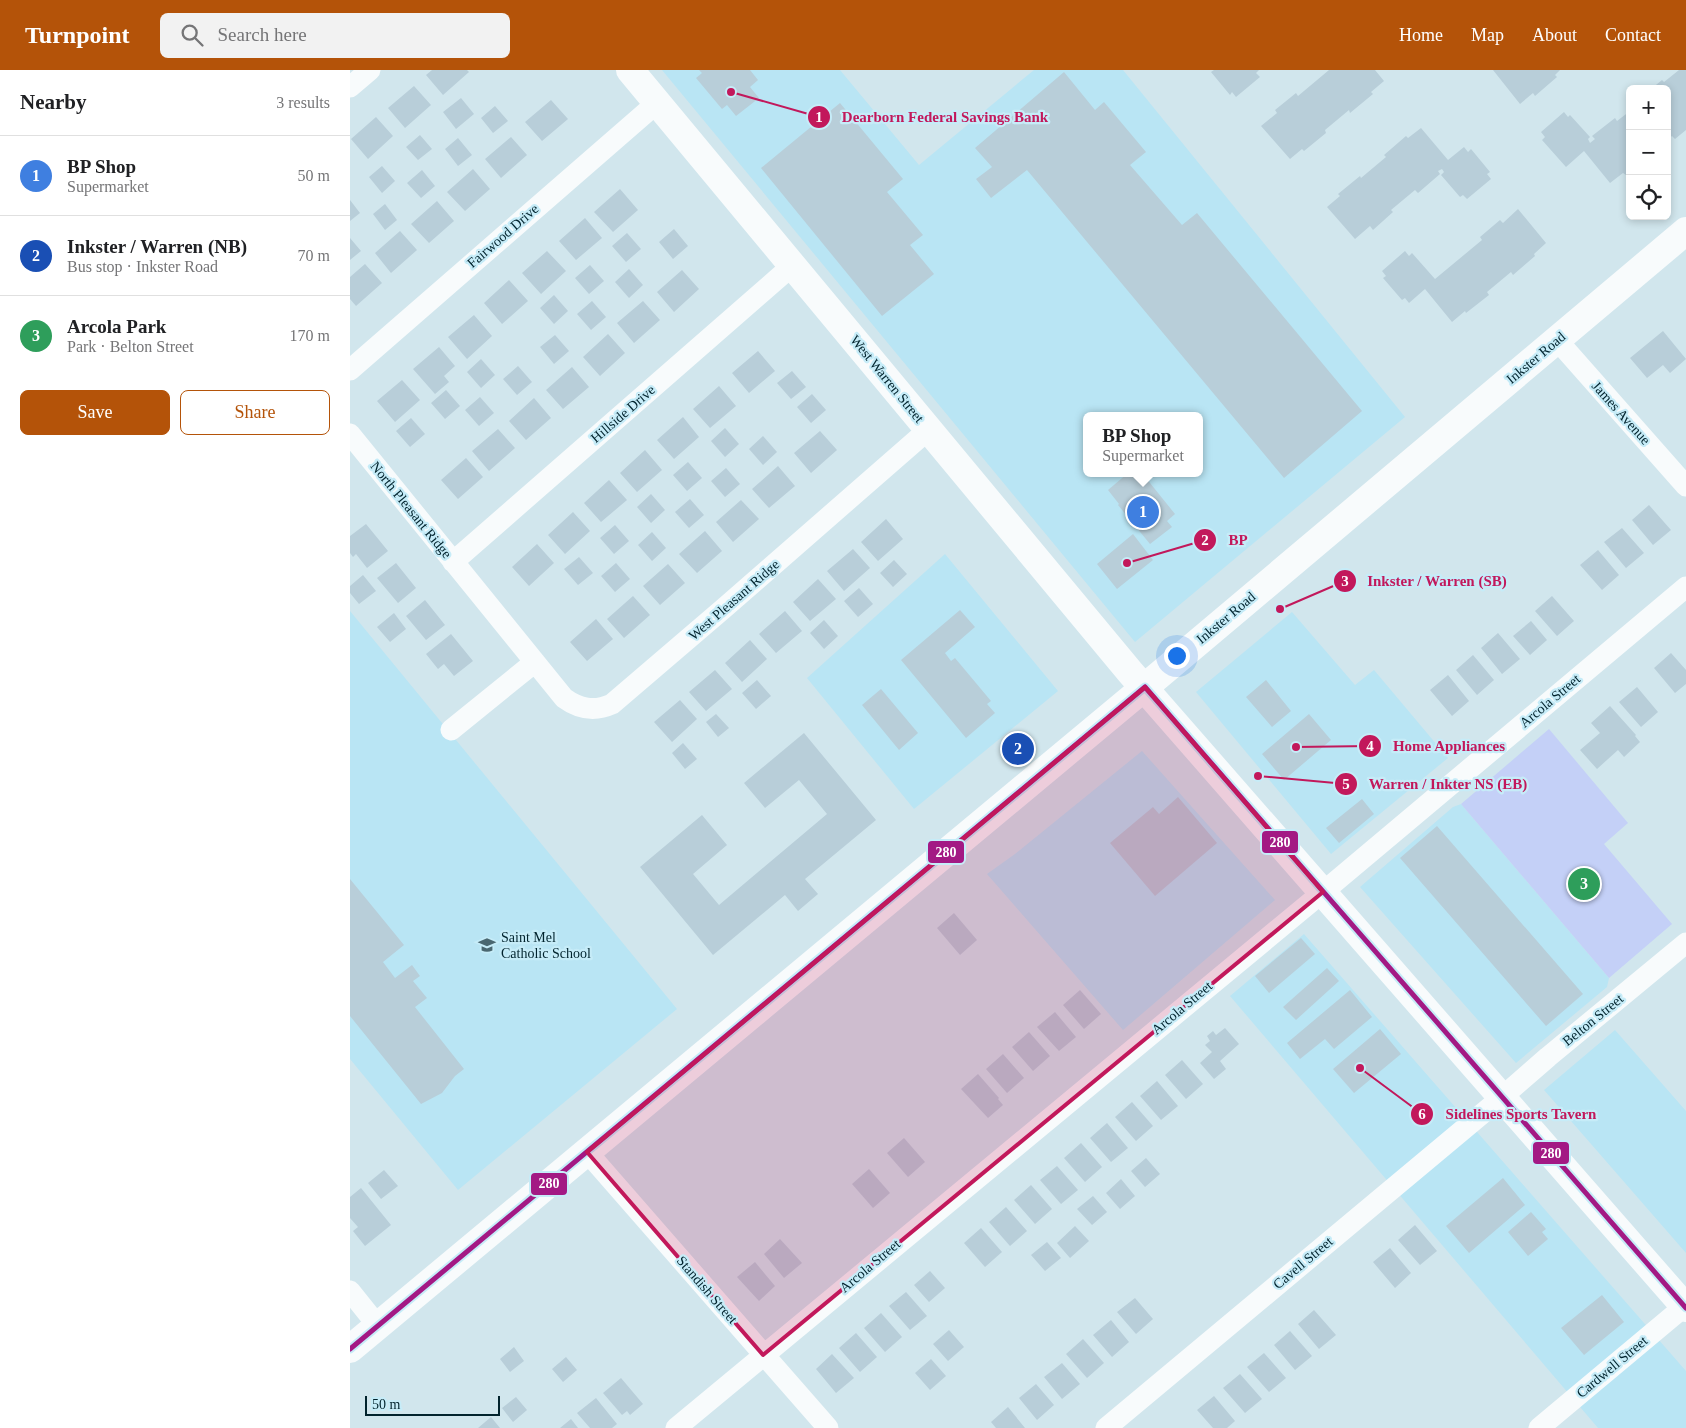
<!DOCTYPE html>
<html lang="en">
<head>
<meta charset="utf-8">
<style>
  :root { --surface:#fff; --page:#f2f2f2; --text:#202124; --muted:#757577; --line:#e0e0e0; --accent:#b45309 }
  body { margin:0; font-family:Georgia,serif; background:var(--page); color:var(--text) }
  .controls { position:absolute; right:15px; top:15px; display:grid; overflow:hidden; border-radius:8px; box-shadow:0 2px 8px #0003 }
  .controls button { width:45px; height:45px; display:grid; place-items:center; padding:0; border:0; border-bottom:1px solid var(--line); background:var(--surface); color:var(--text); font:25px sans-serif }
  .scale { position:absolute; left:15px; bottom:12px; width:135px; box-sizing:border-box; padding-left:5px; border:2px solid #01232d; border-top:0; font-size:14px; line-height:18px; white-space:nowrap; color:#01232d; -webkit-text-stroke:4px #c6ecf8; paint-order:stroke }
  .you { position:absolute; left:826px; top:585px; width:18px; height:18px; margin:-12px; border:4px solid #fff; border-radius:50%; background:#1a73e8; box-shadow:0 0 0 8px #1a73e833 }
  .badge { display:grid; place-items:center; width:32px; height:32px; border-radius:50%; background:var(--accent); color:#fff; font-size:16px; font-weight:700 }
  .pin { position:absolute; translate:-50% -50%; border:2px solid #fff; box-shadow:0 1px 5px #0006 }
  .popup { position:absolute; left:733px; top:342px; width:120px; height:65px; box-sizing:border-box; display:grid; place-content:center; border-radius:8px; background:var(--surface); filter:drop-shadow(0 1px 4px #0005); font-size:16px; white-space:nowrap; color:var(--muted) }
  .popup b { font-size:19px; color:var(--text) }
  .popup::after { content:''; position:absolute; left:50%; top:100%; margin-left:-10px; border:10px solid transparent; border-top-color:var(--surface) }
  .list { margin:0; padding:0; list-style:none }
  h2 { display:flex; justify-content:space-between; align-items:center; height:65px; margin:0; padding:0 20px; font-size:21px }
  h2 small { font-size:16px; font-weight:400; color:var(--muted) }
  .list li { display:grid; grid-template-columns:32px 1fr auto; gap:15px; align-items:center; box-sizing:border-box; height:80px; padding:0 20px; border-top:1px solid var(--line) }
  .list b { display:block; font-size:19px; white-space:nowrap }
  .list p { margin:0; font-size:16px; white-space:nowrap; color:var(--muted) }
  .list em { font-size:16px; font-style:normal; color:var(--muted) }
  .actions { display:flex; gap:10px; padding:15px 20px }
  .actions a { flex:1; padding:11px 0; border:1px solid var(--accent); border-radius:8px; text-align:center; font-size:18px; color:var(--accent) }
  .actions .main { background:var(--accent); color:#fff }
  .icon { flex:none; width:28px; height:28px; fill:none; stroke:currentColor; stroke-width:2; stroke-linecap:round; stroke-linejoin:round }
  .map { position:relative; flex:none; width:1336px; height:1358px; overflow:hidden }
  header { display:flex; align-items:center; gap:30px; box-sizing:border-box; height:70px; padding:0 25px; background:var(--accent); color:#fff }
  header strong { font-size:24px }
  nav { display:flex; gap:28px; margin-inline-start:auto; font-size:18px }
  .search { width:350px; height:45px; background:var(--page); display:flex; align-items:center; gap:12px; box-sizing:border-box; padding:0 18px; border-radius:8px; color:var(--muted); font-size:19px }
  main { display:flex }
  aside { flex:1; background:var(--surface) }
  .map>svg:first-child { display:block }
  .built { fill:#b9e5f4; fill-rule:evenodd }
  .green { fill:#c4d0f7 }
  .building { fill:#b8ced9 }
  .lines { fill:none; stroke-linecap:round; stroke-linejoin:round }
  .minor { stroke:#f8fbfc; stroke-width:21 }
  .secondary { stroke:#f8fbfc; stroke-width:28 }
  .bus-1-casing { stroke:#c6ecf8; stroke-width:9 }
  .bus-1 { stroke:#a31984; stroke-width:5 }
  .marked { fill:#c2185b; fill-opacity:0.2; stroke:#c2185b; stroke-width:4; stroke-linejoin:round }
  .labels { text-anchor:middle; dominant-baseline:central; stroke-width:4.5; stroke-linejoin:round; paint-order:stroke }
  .street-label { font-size:14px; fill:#01232d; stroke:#c6ecf8 }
  .poi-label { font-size:14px; fill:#01232d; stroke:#c6ecf8; text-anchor:start }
  .leader { fill:none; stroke:#c2185b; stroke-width:2 }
  .callout-dot { fill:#c2185b; stroke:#c6ecf8; stroke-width:2 }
  .mark-label { font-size:15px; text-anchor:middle; font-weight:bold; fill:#fff }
  .callout-label { font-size:15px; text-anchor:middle; font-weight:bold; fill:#c2185b; stroke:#c6ecf8; stroke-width:4.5; stroke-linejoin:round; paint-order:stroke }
  .line-badge { stroke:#c6ecf8; stroke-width:2 }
  .badge-label { font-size:14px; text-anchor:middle; font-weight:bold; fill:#fff }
</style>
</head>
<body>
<header>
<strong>Turnpoint</strong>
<div class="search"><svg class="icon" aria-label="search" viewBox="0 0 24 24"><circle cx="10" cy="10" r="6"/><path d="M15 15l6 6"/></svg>Search here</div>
<nav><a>Home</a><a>Map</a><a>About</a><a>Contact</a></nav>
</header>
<main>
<aside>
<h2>Nearby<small>3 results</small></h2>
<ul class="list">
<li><span class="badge" style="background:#3f7fe0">1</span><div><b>BP Shop</b><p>Supermarket</p></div><em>50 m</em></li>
<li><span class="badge" style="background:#1a4fb4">2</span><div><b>Inkster / Warren (NB)</b><p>Bus stop · Inkster Road</p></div><em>70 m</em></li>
<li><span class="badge" style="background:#2e9e5b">3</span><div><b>Arcola Park</b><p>Park · Belton Street</p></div><em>170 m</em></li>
</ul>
<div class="actions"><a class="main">Save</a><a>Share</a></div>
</aside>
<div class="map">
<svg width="1336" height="1358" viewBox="0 0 1336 1358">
  <rect width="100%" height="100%" fill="#d1e6ed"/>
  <path class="built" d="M312,0H490L569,95L684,0H773L1055,347L785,572ZM737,346H849V403H737Z
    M595,484L708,621L564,739L457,608Z
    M0,541L327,939L108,1120L0,989Z
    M942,542L1005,615L1024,600L1098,688L981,784L846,622Z
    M792,681L925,830L773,960L637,804L665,784Z
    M1111,734L1259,908L1257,917L1166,993L1010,817L1103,737Z
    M954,864L1336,1301V1358H1248L880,926Z
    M1265,960L1336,1041V1183L1194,1020Z"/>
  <path class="green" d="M1199,659L1278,753L1254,774L1322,854L1259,908L1111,734Z"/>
  <path class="building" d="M82,0H117L119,2L93,25L76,5Z
    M349,0H400L408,10L400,17L409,28L386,46L377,35L372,39L346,8L352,3Z
    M864,0H909L906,3L910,7L886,27L882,22L880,25L861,2Z
    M979,0H1025L1034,11L1021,22L1023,24L1000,43L999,40L975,60L976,63L954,81L952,79L940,89L911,56L927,43L925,40L946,23L948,26Z
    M1143,0H1210L1205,5L1207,7L1185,26L1183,23L1170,34Z
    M1329,0H1336V60L1325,69L1322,66L1317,70V19H1301L1312,10L1314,12Z
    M714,2L745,40L754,32L796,82L780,95L832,155L847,143L1012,341L934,408L677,100L641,128L626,109L642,97L625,78Z
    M64,16L81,35L55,58L38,38Z
    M111,28L124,44L106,59L93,42Z
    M201,30L218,49L192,71L175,52Z
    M490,33L553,109L537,122L573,165L560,175L584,204L532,246L411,98Z
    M145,36L158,51L143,63L131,48Z
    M1280,41V102L1276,105L1273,103L1260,113L1234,81L1216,97L1192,70L1195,67L1191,62L1214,42L1218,47L1220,45L1240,67L1238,69L1240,73L1245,69L1242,66L1265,48L1267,51Z
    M26,47L43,66L18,89L1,69Z
    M1071,58L1098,90L1114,77L1118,82L1121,79L1140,102L1137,104L1141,109L1117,129L1113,125L1110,127L1091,105L1094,102L1092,99L1088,101L1090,104L1068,123L1065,120L1041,140L1043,142L1023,160L1020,156L1005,169L977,137L990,126L988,124L1010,106L1011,108L1036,87L1034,85L1056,66L1058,68Z
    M70,65L82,79L68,90L56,77Z
    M161,67L177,85L151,108L135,89Z
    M108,68L122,85L108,96L95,79Z
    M32,96L45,111L32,123L19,107Z
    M123,99L140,119L115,141L97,122Z
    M72,100L85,116L71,128L57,113Z
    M270,119L288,140L263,162L244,142Z
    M0,130L10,143L0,151Z
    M87,131L104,151L79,173L61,154Z
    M35,134L47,150L35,160L23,144Z
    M1168,139L1196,173L1184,184L1185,186L1163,205L1161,202L1137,222L1139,225L1116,243L1115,241L1102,252L1075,219L1059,233L1055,228L1052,230L1033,208L1036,206L1032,201L1055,181L1059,186L1062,183L1085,209L1132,170L1130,167L1150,150L1153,153Z
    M235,148L252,168L226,190L209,171Z
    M324,159L338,176L323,189L309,172Z
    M50,161L67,180L41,203L25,183Z
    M277,163L291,179L276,192L262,176Z
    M0,168L11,181L0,190Z
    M197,181L216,201L191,224L172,203Z
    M15,194L32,213L6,236L0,229V207Z
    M240,195L254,211L239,224L225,208Z
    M279,199L293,215L279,228L265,212Z
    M332,200L349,219L324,242L307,222Z
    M159,210L178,231L152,254L134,233Z
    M204,225L218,241L204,254L190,238Z
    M242,231L256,247L241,260L227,244Z
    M293,231L310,250L284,273L267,253Z
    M124,245L142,266L117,289L98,267Z
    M1313,261L1336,289L1320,303L1313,295L1297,308L1280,288Z
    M258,264L275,283L250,306L233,287Z
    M205,265L219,281L204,294L190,277Z
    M89,277L105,296L94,306L99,312L85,324L63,299Z
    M408,281L425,301L399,323L382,303Z
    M131,289L145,305L131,318L117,302Z
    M168,296L182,312L167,325L153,309Z
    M222,297L239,317L213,339L196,320Z
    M442,301L456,317L441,329L427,313Z
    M52,310L70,330L45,352L27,331Z
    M369,316L386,336L360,358L343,339Z
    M96,320L110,336L95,349L81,333Z
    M462,324L476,340L461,353L447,337Z
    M130,327L144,343L129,356L115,340Z
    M184,328L201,348L176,370L159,351Z
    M333,347L349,367L324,389L307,370Z
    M61,348L75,364L60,377L46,361Z
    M375,358L389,374L375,387L361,371Z
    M148,359L165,378L139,401L122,381Z
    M470,361L487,380L461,403L444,383Z
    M413,366L427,382L413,395L399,379Z
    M295,380L312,400L287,422L270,403Z
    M116,388L133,407L108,429L91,410Z
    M338,392L352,408L337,421L323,405Z
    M428,396L445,416L419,438L402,419Z
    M376,398L390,414L375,427L361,411Z
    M778,403H792L825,444L817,451L822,457L800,474L768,435L769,434L758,420Z
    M259,410L277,430L251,452L234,433Z
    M301,424L315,440L301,453L287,437Z
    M340,429L354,445L339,458L325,442Z
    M391,430L409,449L383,472L366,452Z
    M1299,435L1321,460L1303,475L1282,450Z
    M223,442L240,461L215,484L198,465Z
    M536,449L553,469L528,491L511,472Z
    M16,454L38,481L17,498L6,484L3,487L0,483V466Z
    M265,455L279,471L264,484L250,468Z
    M1272,458L1294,483L1276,498L1254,472Z
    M355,461L372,481L347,503L329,484Z
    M302,462L316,478L302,491L288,475Z
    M783,464L803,490L767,519L747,494Z
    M187,474L204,493L179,516L162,497Z
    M503,479L520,498L494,521L477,501Z
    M1248,480L1269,505L1252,520L1230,495Z
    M229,487L243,503L228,515L214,499Z
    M544,490L557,504L543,517L530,503Z
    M46,493L66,518L48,533L27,508Z
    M266,493L280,509L265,522L251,506Z
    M318,494L335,513L310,535L293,516Z
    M13,505L26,521L9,534L0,523V516Z
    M468,509L486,529L460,551L443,532Z
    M509,518L523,534L508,547L494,531Z
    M283,526L300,545L274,568L257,549Z
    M1202,526L1224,551L1207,566L1185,541Z
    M75,530L95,555L76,570L56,546Z
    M610,540L625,557L595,583L601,591L605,588L641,631L637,634L645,643L616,668L551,590Z
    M435,541L452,561L426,583L409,564Z
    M44,543L56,559L40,572L27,557Z
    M246,549L263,569L237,591L220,572Z
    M474,550L488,566L474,579L460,563Z
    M1181,551L1197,570L1180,585L1163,566Z
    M1148,563L1170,589L1152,604L1131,578Z
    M101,564L123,591L104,606L94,594L88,599L76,584Z
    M400,570L417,589L392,612L375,593Z
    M1321,583L1336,600V614L1325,623L1304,598Z
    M1123,585L1144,610L1127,625L1106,600Z
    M365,600L382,619L356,641L339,622Z
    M1098,605L1119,631L1102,646L1080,620Z
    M407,610L421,626L406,639L392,623Z
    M916,610L941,641L922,657L896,627Z
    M1287,617L1308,642L1291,657L1269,632Z
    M531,619L568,663L549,680L512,635Z
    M330,630L347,649L322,672L304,652Z
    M1260,636L1286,665L1285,666L1290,672L1274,687L1268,680L1247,699L1230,680L1250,663L1241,653Z
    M366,644L379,658L368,667L356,652Z
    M959,644L981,670L934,710L912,684Z
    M454,663L526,750L455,809L468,824L448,841L435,825L363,885L290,797L352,745L377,775L343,804L369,835L477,744L449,710L415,738L394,713Z
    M333,673L347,689L335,699L322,683Z
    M828,727L867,773L805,826L760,773L803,737L809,744Z
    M1012,729L1024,744L989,773L976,758Z
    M1087,756L1233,924L1196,956L1050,788Z
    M0,809L54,875L33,892L45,908L62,895L70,906L63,911L77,928L65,937L114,999L105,1006L92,1023L71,1034L0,946Z
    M604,843L627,870L610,885L587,858Z
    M951,868L965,884L919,923L905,906Z
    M977,898L989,911L946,950L933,937Z
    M730,920L751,944L734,959L713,935Z
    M1000,920L1022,947L984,979L975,969L950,989L937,973Z
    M705,942L726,967L709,981L687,957Z
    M875,958L889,974L870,991L876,999L864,1009L850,993L862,982L855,975L860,971L857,966L863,961L866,965Z
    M1030,959L1051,984L1004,1023L983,999Z
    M679,962L700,986L683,1001L662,977Z
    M653,984L674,1008L657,1023L636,999Z
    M832,990L853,1014L836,1029L815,1005Z
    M628,1004L649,1028L648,1029L653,1035L638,1048L611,1019Z
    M807,1011L828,1036L811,1050L790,1026Z
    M782,1032L803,1056L786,1071L765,1047Z
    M757,1053L778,1078L761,1092L740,1068Z
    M554,1068L575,1092L558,1107L537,1083Z
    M731,1073L752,1097L735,1112L714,1088Z
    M796,1088L810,1104L795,1117L781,1101Z
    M707,1096L728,1120L711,1134L690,1110Z
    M519,1099L540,1123L523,1138L502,1114Z
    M34,1100L48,1116L31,1129L18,1113Z
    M1153,1108L1175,1135L1119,1183L1096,1156Z
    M771,1109L785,1126L770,1139L756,1123Z
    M681,1115L702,1139L685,1154L664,1130Z
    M11,1118L41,1155L15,1176L3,1161L8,1157L0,1148V1127Z
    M743,1126L757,1142L742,1155L727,1139Z
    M656,1137L677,1161L660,1176L639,1152Z
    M1181,1142L1196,1159L1192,1162L1198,1169L1178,1186L1158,1162Z
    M1065,1155L1087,1181L1070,1195L1048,1170Z
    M725,1156L739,1171L720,1188L707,1173Z
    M631,1158L652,1182L635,1197L614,1173Z
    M430,1169L452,1193L434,1208L414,1184Z
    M697,1172L711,1188L695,1201L681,1185Z
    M1040,1178L1061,1203L1045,1218L1023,1192Z
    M405,1192L425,1216L409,1231L387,1207Z
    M580,1201L595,1218L579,1232L564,1215Z
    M556,1222L577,1246L560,1260L539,1236Z
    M1252,1225L1274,1252L1234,1285L1211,1258Z
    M785,1228L803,1249L786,1264L767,1242Z
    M964,1240L986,1265L969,1279L948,1254Z
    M531,1243L552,1267L535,1282L514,1258Z
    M761,1250L779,1272L762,1287L743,1265Z
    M599,1260L614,1277L598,1291L583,1274Z
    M940,1261L962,1286L945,1300L924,1275Z
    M506,1263L527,1287L510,1302L489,1278Z
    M733,1269L754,1293L737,1308L716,1284Z
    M164,1277L174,1291L160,1302L150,1289Z
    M914,1283L936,1308L919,1322L897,1297Z
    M482,1284L504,1308L486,1323L466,1299Z
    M216,1287L227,1300L213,1312L202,1299Z
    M581,1289L596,1306L580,1320L565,1303Z
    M712,1293L730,1314L712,1329L694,1307Z
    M890,1304L912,1329L895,1343L873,1318Z
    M271,1308L293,1334L280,1345L277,1341L272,1345L253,1323Z
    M686,1314L704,1335L687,1350L669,1328Z
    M864,1326L885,1351L877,1358H863L847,1340Z
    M166,1327L177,1340L163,1352L152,1338Z
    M246,1328L267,1354L262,1358H240L227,1343Z
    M658,1337L675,1358H646L641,1352Z
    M141,1347L150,1358H128Z
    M221,1349L228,1358H210Z"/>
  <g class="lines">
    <path class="minor" d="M0,17L20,0
      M1207,270L1336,416
      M0,300L308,32
      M0,364L214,628C229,639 244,642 262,634L373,539L578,360
      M103,492L443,195
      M101,660L185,592
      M237,1082L478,1358
      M0,1221L28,1256
      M326,1358L973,822L1336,517
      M756,1358L1151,1028L1198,987L1336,873
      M1189,1358L1336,1235"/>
    <path class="secondary" d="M280,0L780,602L1336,1238
      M0,1279L795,617L1336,161"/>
    <g class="bus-1-casing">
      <path id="bus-1" d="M795,617L1336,1238
        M0,1279L795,617"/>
    </g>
    <use href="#bus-1" class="bus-1"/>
  </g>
  <path class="marked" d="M795,617L973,822L413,1285L237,1082Z"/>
  <defs>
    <g id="school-bare" transform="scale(1.35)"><path d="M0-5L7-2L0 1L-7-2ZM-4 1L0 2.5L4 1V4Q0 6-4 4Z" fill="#4a6770" stroke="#c6ecf8" stroke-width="2.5" paint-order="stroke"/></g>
  </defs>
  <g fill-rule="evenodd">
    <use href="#school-bare" x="137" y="875"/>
  </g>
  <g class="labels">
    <g class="street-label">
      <text transform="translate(153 166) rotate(-41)">Fairwood Drive</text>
      <text transform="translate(1186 288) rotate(-40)">Inkster Road</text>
      <text transform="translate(537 309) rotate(51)">West Warren Street</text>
      <text transform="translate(1271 343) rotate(48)">James Avenue</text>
      <text transform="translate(273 344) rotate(-41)">Hillside Drive</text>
      <text transform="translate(61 440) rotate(51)">North Pleasant Ridge</text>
      <text transform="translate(384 530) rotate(-41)">West Pleasant Ridge</text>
      <text transform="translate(876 548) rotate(-40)">Inkster Road</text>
      <text transform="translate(1200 631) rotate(-40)">Arcola Street</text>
      <text transform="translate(832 938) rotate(-40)">Arcola Street</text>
      <text transform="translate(1243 950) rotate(-39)">Belton Street</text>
      <text transform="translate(953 1193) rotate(-40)">Cavell Street</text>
      <text transform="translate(520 1196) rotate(-40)">Arcola Street</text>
      <text transform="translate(357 1220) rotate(49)">Standish Street</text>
      <text transform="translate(1262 1297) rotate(-40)">Cardwell Street</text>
    </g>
    <g class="poi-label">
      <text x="151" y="867">Saint Mel<tspan x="151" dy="16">Catholic School</tspan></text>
    </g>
  </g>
  <path class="leader" d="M381 22L469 47M777 493L855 470M930 539L995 511M946 677L1020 676M908 706L996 714M1010 998L1072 1044"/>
  <g class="callout-dot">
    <circle cx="381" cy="22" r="5"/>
    <circle cx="777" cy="493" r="5"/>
    <circle cx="930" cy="539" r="5"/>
    <circle cx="946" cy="677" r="5"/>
    <circle cx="908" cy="706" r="5"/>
    <circle cx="1010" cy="998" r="5"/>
    <circle cx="469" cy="47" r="12"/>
    <circle cx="855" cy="470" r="12"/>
    <circle cx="995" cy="511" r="12"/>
    <circle cx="1020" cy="676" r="12"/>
    <circle cx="996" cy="714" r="12"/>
    <circle cx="1072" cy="1044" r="12"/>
  </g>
  <g class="mark-label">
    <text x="469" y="52">1</text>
    <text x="855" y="475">2</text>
    <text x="995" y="516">3</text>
    <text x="1020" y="681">4</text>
    <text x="996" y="719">5</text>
    <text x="1072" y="1049">6</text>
  </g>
  <g class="callout-label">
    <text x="595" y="52">Dearborn Federal Savings Bank</text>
    <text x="888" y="475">BP</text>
    <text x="1087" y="516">Inkster / Warren (SB)</text>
    <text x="1099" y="681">Home Appliances</text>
    <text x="1098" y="719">Warren / Inkter NS (EB)</text>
    <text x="1171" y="1049">Sidelines Sports Tavern</text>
  </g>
  <g class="line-badge">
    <rect x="911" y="760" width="38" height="24" rx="5" fill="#a31984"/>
    <rect x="577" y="770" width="38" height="24" rx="5" fill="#a31984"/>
    <rect x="1182" y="1071" width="38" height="24" rx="5" fill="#a31984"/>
    <rect x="180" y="1102" width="38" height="24" rx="5" fill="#a31984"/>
  </g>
  <g class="badge-label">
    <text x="930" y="777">280</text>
    <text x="596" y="787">280</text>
    <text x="1201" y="1088">280</text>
    <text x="199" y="1118">280</text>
  </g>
</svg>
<div class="controls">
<button>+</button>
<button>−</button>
<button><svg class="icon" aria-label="locate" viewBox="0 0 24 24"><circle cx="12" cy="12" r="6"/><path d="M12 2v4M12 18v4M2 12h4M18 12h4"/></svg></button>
</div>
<div class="scale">50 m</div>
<div class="you"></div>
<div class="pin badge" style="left:793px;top:442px;background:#3f7fe0">1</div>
<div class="popup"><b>BP Shop</b>Supermarket</div>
<div class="pin badge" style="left:668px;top:679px;background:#1a4fb4">2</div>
<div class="pin badge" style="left:1234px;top:814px;background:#2e9e5b">3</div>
</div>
</main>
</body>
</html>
